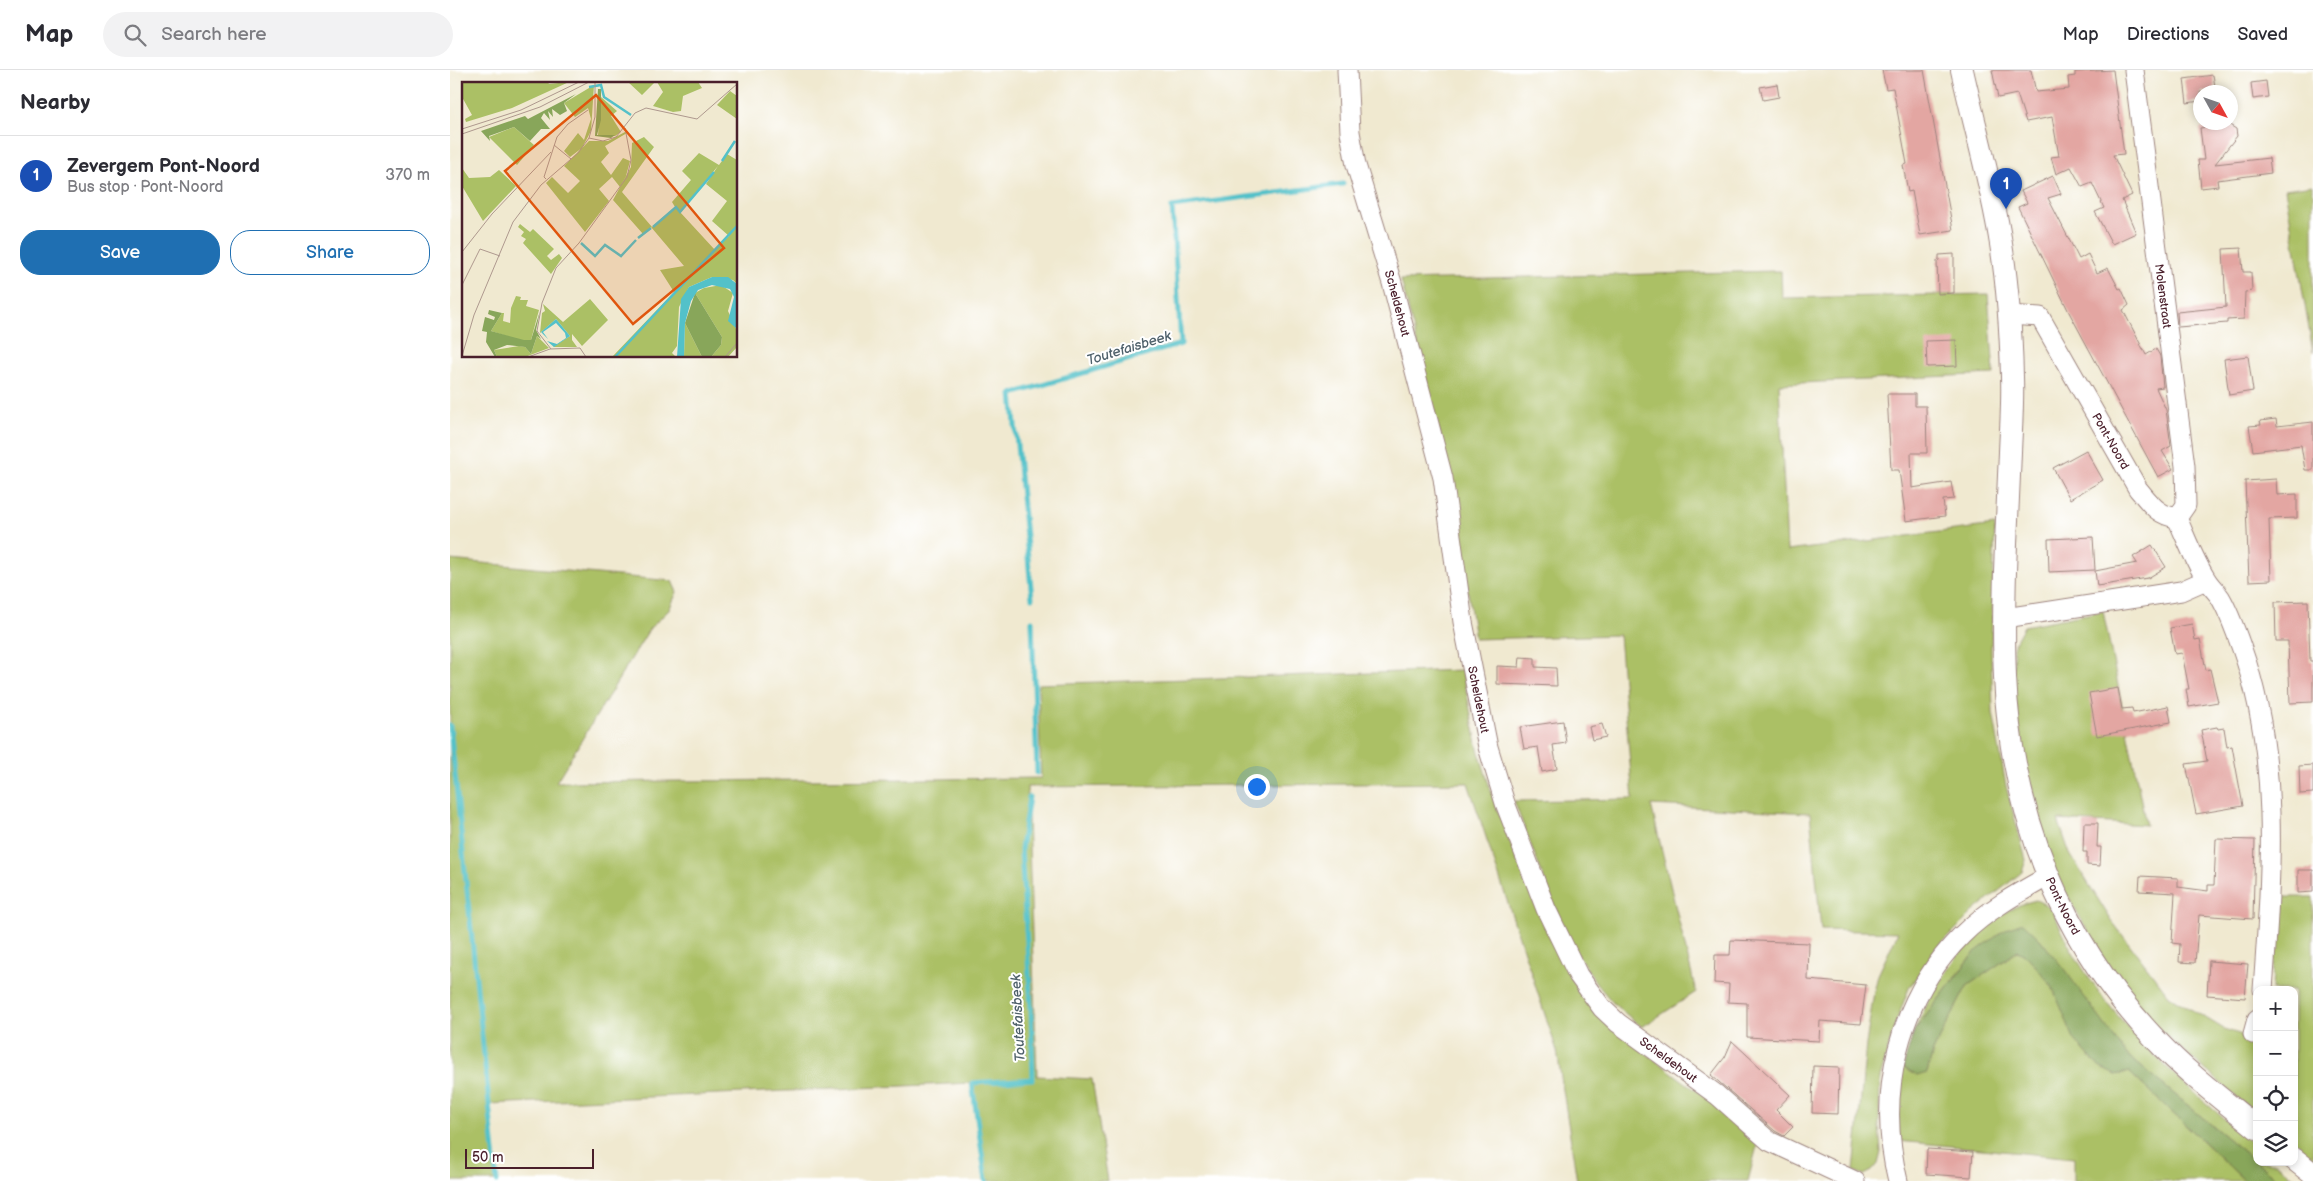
<!DOCTYPE html>
<html lang="en">
<head>
<meta charset="utf-8">
<style>
  :root { --surface:#fff; --page:#f2f2f3; --text:#2b2b33; --muted:#7c7c81; --line:#e1e1e2; --accent:#1f6fb2 }
  body { margin:0; font-family:"Balsamiq Sans",sans-serif; background:var(--page); color:var(--text) }
  .controls { position:absolute; right:15px; bottom:15px; display:grid; overflow:hidden; border-radius:10px; box-shadow:0 2px 8px #0003 }
  .controls button { width:45px; height:45px; display:grid; place-items:center; padding:0; border:0; border-bottom:1px solid var(--line); background:var(--surface); color:var(--text); font:25px sans-serif }
  .compass { position:absolute; left:1743px; top:15px; width:45px; height:45px; border-radius:50%; background:var(--surface); box-shadow:0 2px 8px #0003; rotate:130deg }
  .scale { position:absolute; left:15px; bottom:12px; width:129px; box-sizing:border-box; padding-left:5px; border:2px solid #4a1f2b; border-top:0; font-size:14px; line-height:18px; white-space:nowrap; color:#4a1f2b; -webkit-text-stroke:4px #fff; paint-order:stroke }
  .you { position:absolute; left:806px; top:716px; width:18px; height:18px; margin:-12px; border:4px solid #fff; border-radius:50%; background:#1a73e8; box-shadow:0 0 0 8px #1a73e833 }
  .badge { display:grid; place-items:center; width:32px; height:32px; border-radius:50%; background:var(--accent); color:#fff; font-size:16px; font-weight:700 }
  .pin { position:absolute; translate:-50% -41px; filter:drop-shadow(0 1px 2px #0008) }
  .pin::after { content:''; position:absolute; top:26px; width:18px; height:15px; background:inherit; clip-path:polygon(0 0,100% 0,50% 100%) }
  .list { margin:0; padding:0; list-style:none }
  h2 { display:flex; justify-content:space-between; align-items:center; height:65px; margin:0; padding:0 20px; font-size:21px }
  h2 small { font-size:16px; font-weight:400; color:var(--muted) }
  .list li { display:grid; grid-template-columns:32px 1fr auto; gap:15px; align-items:center; box-sizing:border-box; height:80px; padding:0 20px; border-top:1px solid var(--line) }
  .list b { display:block; font-size:19px; white-space:nowrap }
  .list p { margin:0; font-size:16px; white-space:nowrap; color:var(--muted) }
  .list em { font-size:16px; font-style:normal; color:var(--muted) }
  .actions { display:flex; gap:10px; padding:15px 20px }
  .actions a { flex:1; padding:11px 0; border:1px solid var(--accent); border-radius:20px; text-align:center; font-size:18px; color:var(--accent) }
  .actions .main { background:var(--accent); color:#fff }
  .icon { flex:none; width:28px; height:28px; fill:none; stroke:currentColor; stroke-width:2; stroke-linecap:round; stroke-linejoin:round }
  .map { position:relative; flex:none; width:1863px; height:1111px; overflow:hidden }
  header { display:flex; align-items:center; gap:30px; box-sizing:border-box; height:70px; padding:0 25px; background:var(--surface); border-bottom:1px solid var(--line) }
  header strong { font-size:24px }
  nav { display:flex; gap:28px; margin-inline-start:auto; font-size:18px }
  .search { width:350px; height:45px; background:var(--page); display:flex; align-items:center; gap:12px; box-sizing:border-box; padding:0 18px; border-radius:28px; color:var(--muted); font-size:19px }
  main { display:flex }
  aside { flex:1; background:var(--surface) }
  .map>svg:first-child { display:block }
  .green { fill:#abc065; stroke:#7a7048 }
  .forest { fill:#88a65a; stroke:#696242 }
  .lines { fill:none; stroke-linecap:round; stroke-linejoin:round }
  .stream { stroke:#53c1c9; stroke-width:5 }
  .building { fill:#e3a6a2 }
  .minor-casing { stroke:#9d847e; stroke-width:21 }
  .tertiary-casing { stroke:#9d847e; stroke-width:24 }
  .minor { stroke:#fff; stroke-width:19 }
  .tertiary { stroke:#fff; stroke-width:22 }
  .labels { text-anchor:middle; dominant-baseline:central; stroke-width:4; stroke-linejoin:round; paint-order:stroke }
  .street-label { font-size:12px; fill:#4a1f2b; stroke:#fff }
  .water-label { font-size:14px; font-style:italic; fill:#4e606a; stroke:#fff }
  .inset-river { fill:none; stroke:#53c1c9; stroke-width:2.5 }
  .inset-road { fill:none; stroke:#ae988e; stroke-width:1 }
  .view { fill:#e0560e; fill-opacity:0.15; stroke:#e0560e; stroke-width:2.5 }
  .inset-edge { fill:none; stroke:#4a1f2b; stroke-width:2.5 }
</style>
</head>
<body>
<header>
<strong>Map</strong>
<div class="search"><svg class="icon" aria-label="search" viewBox="0 0 24 24"><circle cx="10" cy="10" r="6"/><path d="M15 15l6 6"/></svg>Search here</div>
<nav><a>Map</a><a>Directions</a><a>Saved</a></nav>
</header>
<main>
<aside>
<h2>Nearby<small></small></h2>
<ul class="list">
<li><span class="badge" style="background:#1a4fb4">1</span><div><b>Zevergem Pont-Noord</b><p>Bus stop · Pont-Noord</p></div><em>370 m</em></li>
</ul>
<div class="actions"><a class="main">Save</a><a>Share</a></div>
</aside>
<div class="map">
<svg width="1863" height="1111" viewBox="0 0 1863 1111">
  <rect width="100%" height="100%" fill="#fff"/>
  <filter id="ink" filterUnits="userSpaceOnUse"><feTurbulence type="fractalNoise" baseFrequency=".02" numOctaves="2"/><feDisplacementMap in="SourceGraphic" scale="10" xChannelSelector="R" yChannelSelector="G"/><feConvolveMatrix kernelMatrix="1 2 1 2 8 2 1 2 1" color-interpolation-filters="sRGB"/></filter>
  <filter id="wash" filterUnits="userSpaceOnUse"><feTurbulence type="fractalNoise" baseFrequency=".0096" numOctaves="4" result="noise"/><feDisplacementMap in="SourceGraphic" scale="20" xChannelSelector="R" yChannelSelector="G"/><feGaussianBlur stdDeviation="1.12" result="paint"/><feColorMatrix in="noise" values="0 0 0 0 0 0 0 0 0 0 0 0 0 0 0 0 0 1.4 0 .05"/><feComposite in="paint" operator="in"/></filter>
  <g filter="url(#wash)">
    <rect width="100%" height="100%" fill="#f0e9d0"/>
    <path class="green" d="M1863,115V282L1835,119Z
      M1326,201H1331L1332,228L1538,224L1544,304L1329,314L1337,481L1545,455L1541,579L1543,643L1556,716L1576,790L1572,802L1523,842L1487,878L1459,918L1445,955L1430,1008L1429,1055L1431,1082L1428,1094L1422,1101L1414,1105L1404,1101L1416,974L1424,922L1428,905L1448,862L1371,860L1360,743L1201,735L1246,922L1192,957L1165,935L1147,914L1124,879L1105,837L1064,731L1183,729L1169,565L1025,569L1001,407L951,210Z
      M0,490L222,511L227,522L219,540L200,558L106,712L591,708L588,614L1012,600L1028,679L1045,734L1088,843L1109,886L1163,959L1262,1032L1307,1076L1298,1111H1127L1107,981L1018,713L577,717L587,1006L642,1009L658,1111H536L522,1013L39,1034L47,1111H0Z
      M1653,541L1696,755L1608,750L1620,784L1661,850L1719,926L1774,959L1807,970V1045L1703,954L1667,913L1605,803L1574,691L1563,608L1564,574L1574,556Z
      M1826,827H1863V1093L1844,1077V920H1822Z
      M1586,830L1602,838C1640,938 1728,1009 1807,1077V1092H1825L1847,1111H1829L1677,985L1589,868L1525,882L1464,961C1488,910 1526,843 1586,830Z
      M1568,881L1578,886L1588,897L1602,916L1613,941L1665,1005L1679,1002L1795,1111H1624V1088L1448,1071V1020L1453,997L1461,1003H1477L1483,981L1517,916Z"/>
    <path class="forest" d="M1573,853L1589,868L1614,899L1677,985L1829,1111H1795L1679,1002L1665,1005L1649,997L1624,969L1602,916L1578,887L1568,881L1517,916L1483,981L1477,1003L1467,1006L1453,997L1464,961L1525,882L1556,859Z"/>
    <g class="lines">
      <path class="stream" d="M582,528L562,324L731,274L722,137L893,114
        M582,551L587,703
        M0,656L47,1111
        M536,1111L522,1013L583,1009L581,937L571,779L579,727"/>
    </g>
    <g id="blocks">
      <path class="building" d="M1432,0H1474L1503,160L1470,165L1462,121L1458,122L1453,95L1457,94L1443,18L1436,19Z
        M1542,0H1581L1586,22L1619,19L1618,7L1625,6V2L1663,0L1674,84L1663,85L1682,125L1672,130L1686,163L1662,174L1645,142L1654,138L1642,113L1632,117L1621,97L1606,104L1601,87L1609,86L1602,47L1576,52L1567,24L1548,28Z
        M1763,5L1766,22H1750V31L1737,33L1734,9Z
        M1816,11L1818,27L1803,29L1801,13Z
        M1327,14L1329,27L1313,30L1310,17Z
        M1778,54L1786,59L1787,66L1765,94L1819,88L1821,103L1767,110L1768,116L1751,118L1748,90H1754L1750,58Z
        M1603,106L1611,124L1598,128L1629,189L1638,184L1647,203L1658,198L1669,219L1671,218L1679,235L1673,240L1696,285L1706,279L1710,286L1713,317L1706,318L1716,340L1721,376L1712,381L1723,399L1708,407L1620,244L1568,137L1577,133L1571,121Z
        M1791,178L1793,202H1801L1802,221L1795,222L1794,249L1777,250V253L1728,257L1727,242L1776,237L1773,179Z
        M1504,184V223L1488,224L1487,191L1489,190V185Z
        M1506,270L1507,296L1477,297L1476,271Z
        M1798,286L1803,321L1779,325L1774,289Z
        M1437,324H1465V336H1476L1477,383H1461L1462,418L1501,412L1504,429L1493,430L1495,446L1456,451L1449,400H1441Z
        M1826,349L1827,356L1863,352V400H1855L1851,375L1803,381L1799,356L1811,355L1810,351Z
        M1636,380L1653,410L1620,429L1603,398Z
        M1826,409L1827,425L1847,424V448L1819,449L1821,510L1799,511L1795,411Z
        M1643,467L1645,500L1599,502L1598,469Z
        M1702,475L1716,497L1698,508L1647,516L1645,501L1687,493L1683,487Z
        M1858,531L1860,591H1863V632L1840,633L1838,571H1826L1825,532Z
        M1742,554L1745,570L1750,569L1756,600L1760,599L1768,632L1739,637L1736,619H1739L1732,583L1725,584L1720,558Z
        M1070,587L1085,588V597L1106,598L1107,616L1047,614V596L1069,597Z
        M1668,618L1672,639L1682,638L1683,643L1718,636L1721,652L1647,666L1639,623Z
        M1113,651L1116,673L1103,675L1107,699L1092,702L1088,677L1074,679L1070,657Z
        M1152,654L1156,667L1142,670L1139,657Z
        M1767,657L1768,659L1774,658L1777,677L1782,676L1793,736L1746,744L1736,694L1757,691L1751,660Z
        M1863,695V723L1850,724L1849,696Z
        M1634,753H1648L1647,777H1651L1650,796L1637,795V782H1633Z
        M1766,769L1805,770L1803,849L1749,845L1745,893L1729,892L1730,874L1722,873L1725,823L1689,821L1690,806L1728,808V817L1758,821V815H1764Z
        M1848,800H1863V822L1848,823Z
        M1281,870L1359,873L1358,910L1416,915L1411,954L1370,951L1369,971L1297,967V933L1278,932L1279,914L1264,913L1265,885H1280Z
        M1759,891L1798,894L1795,928L1757,925Z
        M1282,971L1340,1025L1326,1040L1343,1057L1334,1066L1325,1061L1261,1005L1275,987Z
        M1363,996L1389,997L1388,1044L1362,1043Z
        M1477,1079L1523,1082L1521,1107L1476,1104Z"/>
    </g>
  </g>
  <g filter="url(#ink)">
    <use href="#blocks" fill-opacity="0" stroke="#9d847e" stroke-width="1"/>
    <g class="lines">
      <g class="minor-casing">
        <g id="minor">
          <path id="s1" d="M897,0L900,62L906,95L942,213L993,408L1013,552L1038,677L1055,733L1096,839L1128,905L1152,938L1168,953L1267,1025L1319,1071L1405,1111"/>
          <path id="s2" d="M1684,0L1735,396L1736,435L1727,448"/>
          <path id="s3" d="M1559,245L1590,247L1688,419C1701,434 1707,445 1727,448"/>
          <path d="M1727,448C1736,468 1744,490 1756,509C1760,516 1766,521 1770,527C1779,542 1786,562 1792,579C1831,688 1821,807 1813,920"/>
          <path d="M1555,548L1731,521L1756,510"/>
          <path d="M1803,964L1807,949"/>
          <path d="M1448,1111C1426,1024 1448,929 1512,865C1536,841 1568,823 1597,807"/>
        </g>
      </g>
      <g class="tertiary-casing">
        <g id="tertiary">
          <path id="s4" d="M1512,0C1525,58 1542,116 1551,174C1558,218 1561,263 1562,307C1563,331 1561,357 1560,382C1557,456 1552,532 1555,607C1561,744 1611,871 1707,971C1737,1003 1773,1030 1807,1058"/>
          <path d="M1844,1089L1863,1104"/>
        </g>
      </g>
      <use href="#minor" class="minor"/>
      <use href="#tertiary" class="tertiary"/>
    </g>
  </g>
  <g class="labels">
    <g class="street-label">
      <text stroke="none"><textPath href="#s2" startOffset="228">Molenstraat</textPath></text>
      <text stroke="none"><textPath href="#s1" startOffset="240">Scheldehout</textPath></text>
      <text stroke="none"><textPath href="#s3" startOffset="174">Pont-Noord</textPath></text>
      <text stroke="none"><textPath href="#s1" startOffset="645">Scheldehout</textPath></text>
      <text stroke="none"><textPath href="#s4" startOffset="850">Pont-Noord</textPath></text>
      <text stroke="none"><textPath href="#s1" startOffset="1064">Scheldehout</textPath></text>
    </g>
    <g class="water-label">
      <text transform="translate(679 278) rotate(-17)">Toutefaisbeek</text>
      <text transform="translate(568 948) rotate(-93)">Toutefaisbeek</text>
    </g>
  </g>
  <g transform="translate(12 12)">
    <rect width="275" height="275" fill="#f0e9d0"/>
    <path d="M0,0H89L86,2L107,0L50,26L4,40L3,37L10,33L0,15ZM166,0H193L180,13ZM195,0H236L240,6L221,14L219,29L211,30L191,24L201,10ZM132,3L129,49L120,66L108,75L102,69L116,51L122,58L129,37L126,26L113,35L102,21ZM268,9L275,14V37L255,23ZM139,15L155,29L149,34L159,50L153,54L136,53ZM52,45L72,63L55,83L27,55ZM163,50L165,51L143,64L147,71L139,80L149,93L161,76L168,79L164,94L158,105L150,95L137,107L147,119L123,150L84,101L90,95L106,111L118,99L102,84L127,59H146ZM182,55L192,65L160,110L190,145L213,125L210,120L229,98L220,89L237,71L257,83L265,72L275,78V202L271,198L250,195L227,205L217,225L215,264L210,271L214,275H150L212,210L198,188L222,184L189,145L181,152L151,118L169,85L170,61ZM256,84L244,102L265,119L250,139L267,154L253,168L218,130ZM0,86L7,96L28,95L37,88L54,104L21,139L0,104ZM58,142L68,150L71,147L92,167L85,174L89,178L97,172L100,176L89,192L61,161L64,157L59,154L62,150L56,145ZM259,203L271,211L266,229L275,249V265L266,275H249L259,263L260,255L233,211L242,206ZM54,214L59,215L58,218H66L64,224L77,228L69,258H57L29,249L40,231H42L41,239L48,241L49,226ZM128,217L146,238L120,264L110,252V258L115,265H91L108,254L94,237L78,251L80,231L83,229L81,222L101,240ZM223,241L240,275H222ZM75,254L87,266L63,275H35L32,268L57,264L63,265L69,272Z" fill="#abc065" fill-rule="evenodd"/>
    <path d="M136,7H139V38L135,53H153L149,56L133,54ZM114,12L102,21L105,29L98,33L90,27L91,35L86,29L88,38L82,31L79,36L88,47H79L68,59L52,45L27,54L28,59L19,49L63,34L66,37ZM233,211L260,255L259,263L249,275H240L223,241ZM27,228L40,231L29,249L62,258H69L78,229L74,248L79,257L75,254L69,272L63,265L45,263L32,268L35,275H33L24,260L25,250L20,249L23,235L32,238L33,235L26,232Z" fill="#88a65a"/>
    <path d="M250,195H266L275,202V247L266,239L272,215L268,207L250,203L236,208L229,219L223,241L222,275H215L219,217L227,205ZM94,237L108,254L92,265L85,259L95,262L104,256L103,251L94,241L81,250L86,257L79,250Z" fill="#53c1c9"/>
    <path class="inset-river" d="M127,5L139,3L142,15L169,33M260,79L273,59M191,145L214,125L218,130L252,90M176,156L189,146M119,161L133,174L143,163L159,174L174,158M153,275L275,144"/>
    <path class="inset-road" d="M0,47L59,28L117,0M0,52L78,25L127,0M127,56L141,59L154,55L173,31L184,26L235,37L275,2M92,63L109,77M84,97L82,95L95,55L106,42L126,28M0,170L30,132L89,70M0,203L18,167L38,174M89,267L75,249L80,221L94,186L117,161L165,95L169,78L163,46M0,274L12,233L51,140L79,103L116,71L127,56L133,35V0M66,275L88,267L118,266L124,275M263,275L275,261"/>
    <path class="view" d="M134,13L262,166L171,242L43,89Z"/>
    <rect width="275" height="275" class="inset-edge"/>
  </g>
</svg>
<div class="controls">
<button>+</button>
<button>−</button>
<button><svg class="icon" aria-label="locate" viewBox="0 0 24 24"><circle cx="12" cy="12" r="6"/><path d="M12 2v4M12 18v4M2 12h4M18 12h4"/></svg></button>
<button><svg class="icon" aria-label="layers" viewBox="0 0 24 24"><path d="M12 4l9 5-9 5-9-5zM3 14l9 5 9-5"/></svg></button>
</div>
<svg class="compass" viewBox="-18 -18 36 36"><path d="M0-13l5 13h-10z" fill="#e53935"/><path d="M0 13l5-13h-10z" fill="#7c7c81"/></svg>
<div class="scale">50 m</div>
<div class="you"></div>
<div class="pin badge" style="left:1556px;top:139px;background:#1a4fb4">1</div>
</div>
</main>
</body>
</html>
